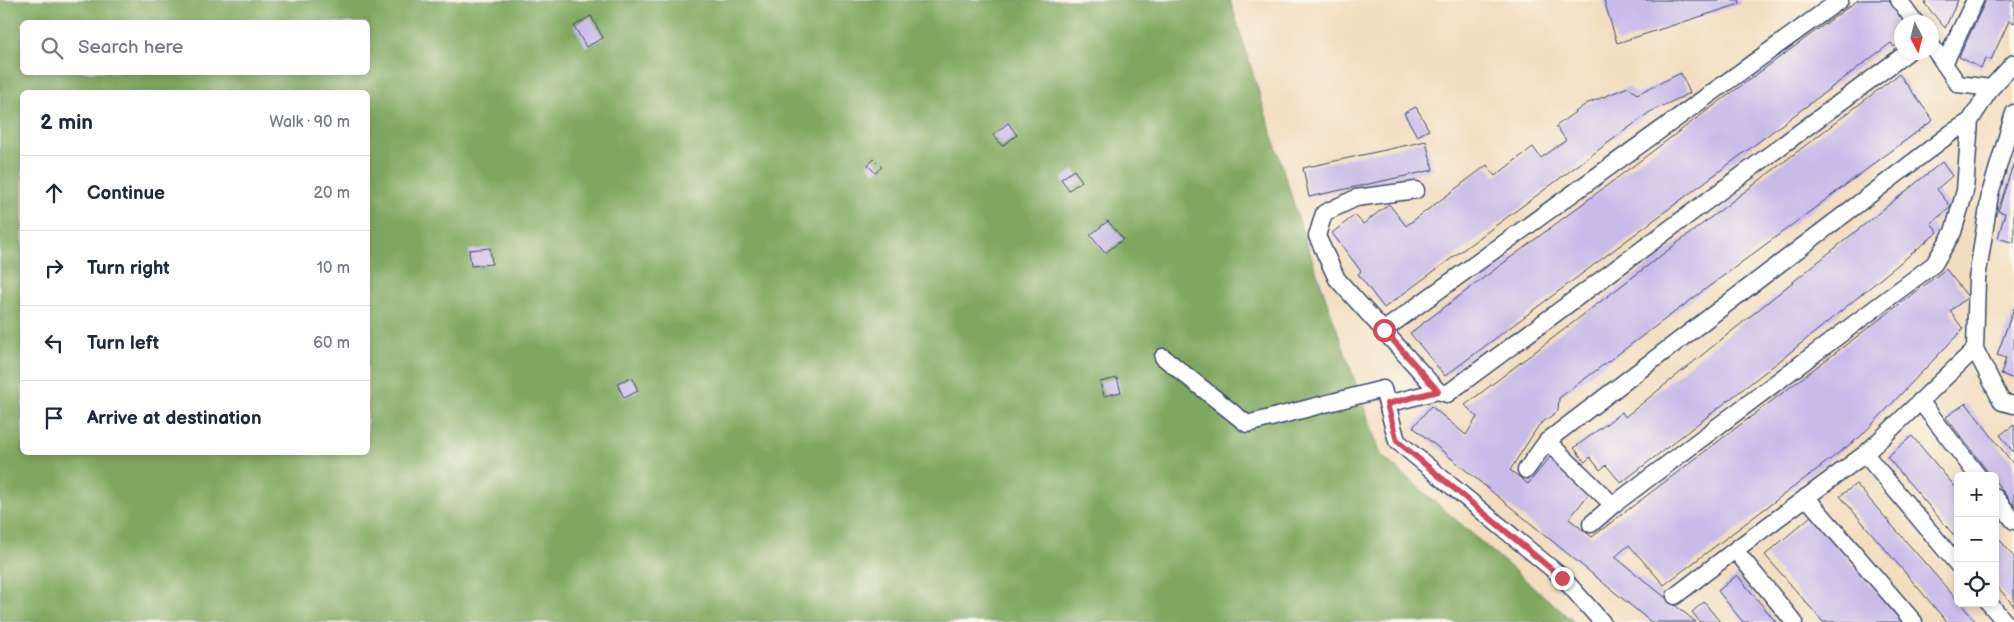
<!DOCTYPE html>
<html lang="en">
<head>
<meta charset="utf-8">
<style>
  :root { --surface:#fff; --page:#f6f6f7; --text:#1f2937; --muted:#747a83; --line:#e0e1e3 }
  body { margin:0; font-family:"Balsamiq Sans",sans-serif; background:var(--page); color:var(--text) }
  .controls { position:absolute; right:15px; bottom:15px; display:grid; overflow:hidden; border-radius:8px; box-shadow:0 2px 8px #0003 }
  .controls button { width:45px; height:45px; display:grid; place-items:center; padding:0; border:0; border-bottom:1px solid var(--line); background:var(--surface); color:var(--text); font:25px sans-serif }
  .compass { position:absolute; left:1894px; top:15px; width:45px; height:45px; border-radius:50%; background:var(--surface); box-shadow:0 2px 8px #0003; rotate:173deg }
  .stop { position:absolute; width:15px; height:15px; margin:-11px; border:4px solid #d1495b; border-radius:50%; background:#fff }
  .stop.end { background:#d1495b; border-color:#fff; box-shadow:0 1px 5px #0008 }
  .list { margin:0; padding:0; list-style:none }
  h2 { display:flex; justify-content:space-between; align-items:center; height:65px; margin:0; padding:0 20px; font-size:21px }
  h2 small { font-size:16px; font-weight:400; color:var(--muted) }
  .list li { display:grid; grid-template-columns:32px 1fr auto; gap:15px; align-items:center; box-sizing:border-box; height:75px; padding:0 20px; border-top:1px solid var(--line) }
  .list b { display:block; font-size:19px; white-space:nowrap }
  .list em { font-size:16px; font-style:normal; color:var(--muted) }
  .icon { flex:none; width:28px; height:28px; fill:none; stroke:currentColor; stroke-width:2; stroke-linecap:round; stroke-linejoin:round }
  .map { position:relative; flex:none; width:2014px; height:622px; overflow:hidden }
  .search { position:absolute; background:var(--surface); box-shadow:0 2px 8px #0003; left:20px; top:20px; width:350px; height:55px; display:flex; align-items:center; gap:12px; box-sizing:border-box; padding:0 18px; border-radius:8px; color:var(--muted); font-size:19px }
  .panel { position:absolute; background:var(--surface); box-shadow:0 2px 8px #0003; left:20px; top:90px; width:350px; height:365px; border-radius:8px }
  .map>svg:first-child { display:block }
  .forest { fill:#7fa75f; stroke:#4d6b5e; fill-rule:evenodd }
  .building { fill:#c9bbe9 }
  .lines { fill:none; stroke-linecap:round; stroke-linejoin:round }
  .lane-casing { stroke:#3b496c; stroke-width:19 }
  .lane { stroke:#fff; stroke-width:16 }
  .route { stroke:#d1495b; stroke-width:6 }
</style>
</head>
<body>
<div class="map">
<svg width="2014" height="622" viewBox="0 0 2014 622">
  <rect width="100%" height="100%" fill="#fbf7ec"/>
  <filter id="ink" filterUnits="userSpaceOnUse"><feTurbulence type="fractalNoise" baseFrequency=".02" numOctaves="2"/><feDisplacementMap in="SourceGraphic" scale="10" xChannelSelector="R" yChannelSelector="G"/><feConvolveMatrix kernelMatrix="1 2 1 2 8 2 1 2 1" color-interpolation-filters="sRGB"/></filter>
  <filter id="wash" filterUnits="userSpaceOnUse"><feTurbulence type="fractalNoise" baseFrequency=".0096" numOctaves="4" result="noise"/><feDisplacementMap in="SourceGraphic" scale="20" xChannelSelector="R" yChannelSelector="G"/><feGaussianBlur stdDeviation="1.12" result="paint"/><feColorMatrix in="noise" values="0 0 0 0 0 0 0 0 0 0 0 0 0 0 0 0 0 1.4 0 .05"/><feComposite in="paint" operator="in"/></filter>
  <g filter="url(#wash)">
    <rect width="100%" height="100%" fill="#f2ddbe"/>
    <path class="forest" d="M0,0H1230L1303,233L1381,455L1574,622H0ZM22,22H368V72H22ZM22,92H368V452H22Z"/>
    <g id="blocks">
      <path class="building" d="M1604,0H1739L1740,4L1617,43Z
        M1858,0H1889L1906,22H1902V41L1894,47L1891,43L1445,376L1410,333L1697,118Z
        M1927,0H1958L1945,28L1925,4Z
        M1986,0H2014V23L2009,21L1991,60L1986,58L1981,68L1959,57Z
        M591,16L603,38L586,47L574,26Z
        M1681,73L1690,93L1650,112L1384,308L1358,274L1361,271L1332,233L1355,215L1363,224L1389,204L1406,226L1487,165L1495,176L1533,147L1541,158L1566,140L1556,126L1586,104L1628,87L1637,94Z
        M1899,74L1933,120L1559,398L1558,411L1539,425L1510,470L1528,484L1550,457L1592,490L1569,519L1592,537L1946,269L1968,297L1950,311L1963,329L1861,436L1664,585L1629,545L1615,557L1696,622H1651L1413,427L1431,406L1466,435L1477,417L1465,405Z
        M1416,107L1429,130L1417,136L1404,113Z
        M1008,123L1017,135L1002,146L993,135Z
        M1426,141L1433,170L1309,197L1303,168Z
        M874,159L882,167L875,173L868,165Z
        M1942,162L1952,176L1937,189L1951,207L1931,223L1938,232L1782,359L1621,483L1606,465L1600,470L1590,457L1585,462L1574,448L1622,412L1625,417Z
        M2014,162V243L1998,238L2005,213L1998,211Z
        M1074,170L1082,181L1069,190L1061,179Z
        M1108,221L1123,239L1105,253L1090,235Z
        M490,248L492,264L471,266L469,250Z
        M2014,308V379L2001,374L2006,358L1997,355Z
        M632,377L638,391L624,398L617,383Z
        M1117,378L1121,392L1104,396L1100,382Z
        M1966,403L2014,465V506L1995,481V476H1991L1946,417Z
        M2014,425V453L2000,435Z
        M1912,436L1958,490V540L1887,457Z
        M1856,484L1958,601V603H1960L1976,622H1947L1840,496Z
        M1811,516L1902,622H1823L1765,555Z
        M1995,534L2014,557V606L1995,584Z
        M1737,575L1776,622H1743L1718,591Z
        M1704,602L1720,622H1700L1692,612Z"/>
    </g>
  </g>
  <g filter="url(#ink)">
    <use href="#blocks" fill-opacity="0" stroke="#3b496c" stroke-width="1"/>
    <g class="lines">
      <g class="lane-casing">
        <path id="lane" d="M1899,0L1915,22
          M1932,46L1958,84L1991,88L2014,63
          M1944,64L1975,0
          M1416,190L1356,198L1324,213L1317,236L1337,279L1438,391L1447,394L1908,52
          M1384,330L1840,0
          M1975,349L2002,402L2014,405
          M1163,357L1247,424L1383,389L1397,441L1562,577L1602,622
          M1920,401L1978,476
          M1387,404L1438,391
          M1526,470L1547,441
          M1806,497L1914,622
          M1995,497L2014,521
          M1613,505L1547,441L1951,133L1970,121L1991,88
          M1591,524L1613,505L1934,264L1953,232L1965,191L1970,121
          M1958,565L1865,454L1975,349L1977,279L1990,194L2014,113
          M1675,596L1735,550
          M1989,603L2005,622
          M1794,622L1735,550L1865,454"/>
      </g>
      <use href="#lane" class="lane"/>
    </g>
  </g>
  <g class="lines" filter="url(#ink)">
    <path class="route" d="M1384,330L1438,391L1387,404L1397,441L1562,578"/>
  </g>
</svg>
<div class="controls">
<button>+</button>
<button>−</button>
<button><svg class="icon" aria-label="locate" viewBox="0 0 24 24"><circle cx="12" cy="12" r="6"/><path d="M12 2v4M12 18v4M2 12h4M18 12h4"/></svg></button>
</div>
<svg class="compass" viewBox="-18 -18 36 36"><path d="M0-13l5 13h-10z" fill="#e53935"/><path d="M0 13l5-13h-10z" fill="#747a83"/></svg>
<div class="stop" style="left:1384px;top:330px"></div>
<div class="stop end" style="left:1562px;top:578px"></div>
<div class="search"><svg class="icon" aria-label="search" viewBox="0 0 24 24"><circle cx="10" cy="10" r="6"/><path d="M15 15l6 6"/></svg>Search here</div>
<section class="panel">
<h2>2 min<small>Walk · 90 m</small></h2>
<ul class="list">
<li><svg class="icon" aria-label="ahead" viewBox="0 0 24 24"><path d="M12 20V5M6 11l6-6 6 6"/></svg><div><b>Continue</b></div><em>20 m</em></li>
<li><svg class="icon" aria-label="right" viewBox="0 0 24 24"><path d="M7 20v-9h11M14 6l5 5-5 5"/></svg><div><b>Turn right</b></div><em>10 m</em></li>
<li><svg class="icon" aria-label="left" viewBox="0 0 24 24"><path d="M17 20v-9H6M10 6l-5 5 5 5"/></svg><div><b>Turn left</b></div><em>60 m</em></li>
<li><svg class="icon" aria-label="arrive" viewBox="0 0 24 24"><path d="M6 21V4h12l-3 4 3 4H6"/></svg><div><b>Arrive at destination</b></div></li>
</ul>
</section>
</div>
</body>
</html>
